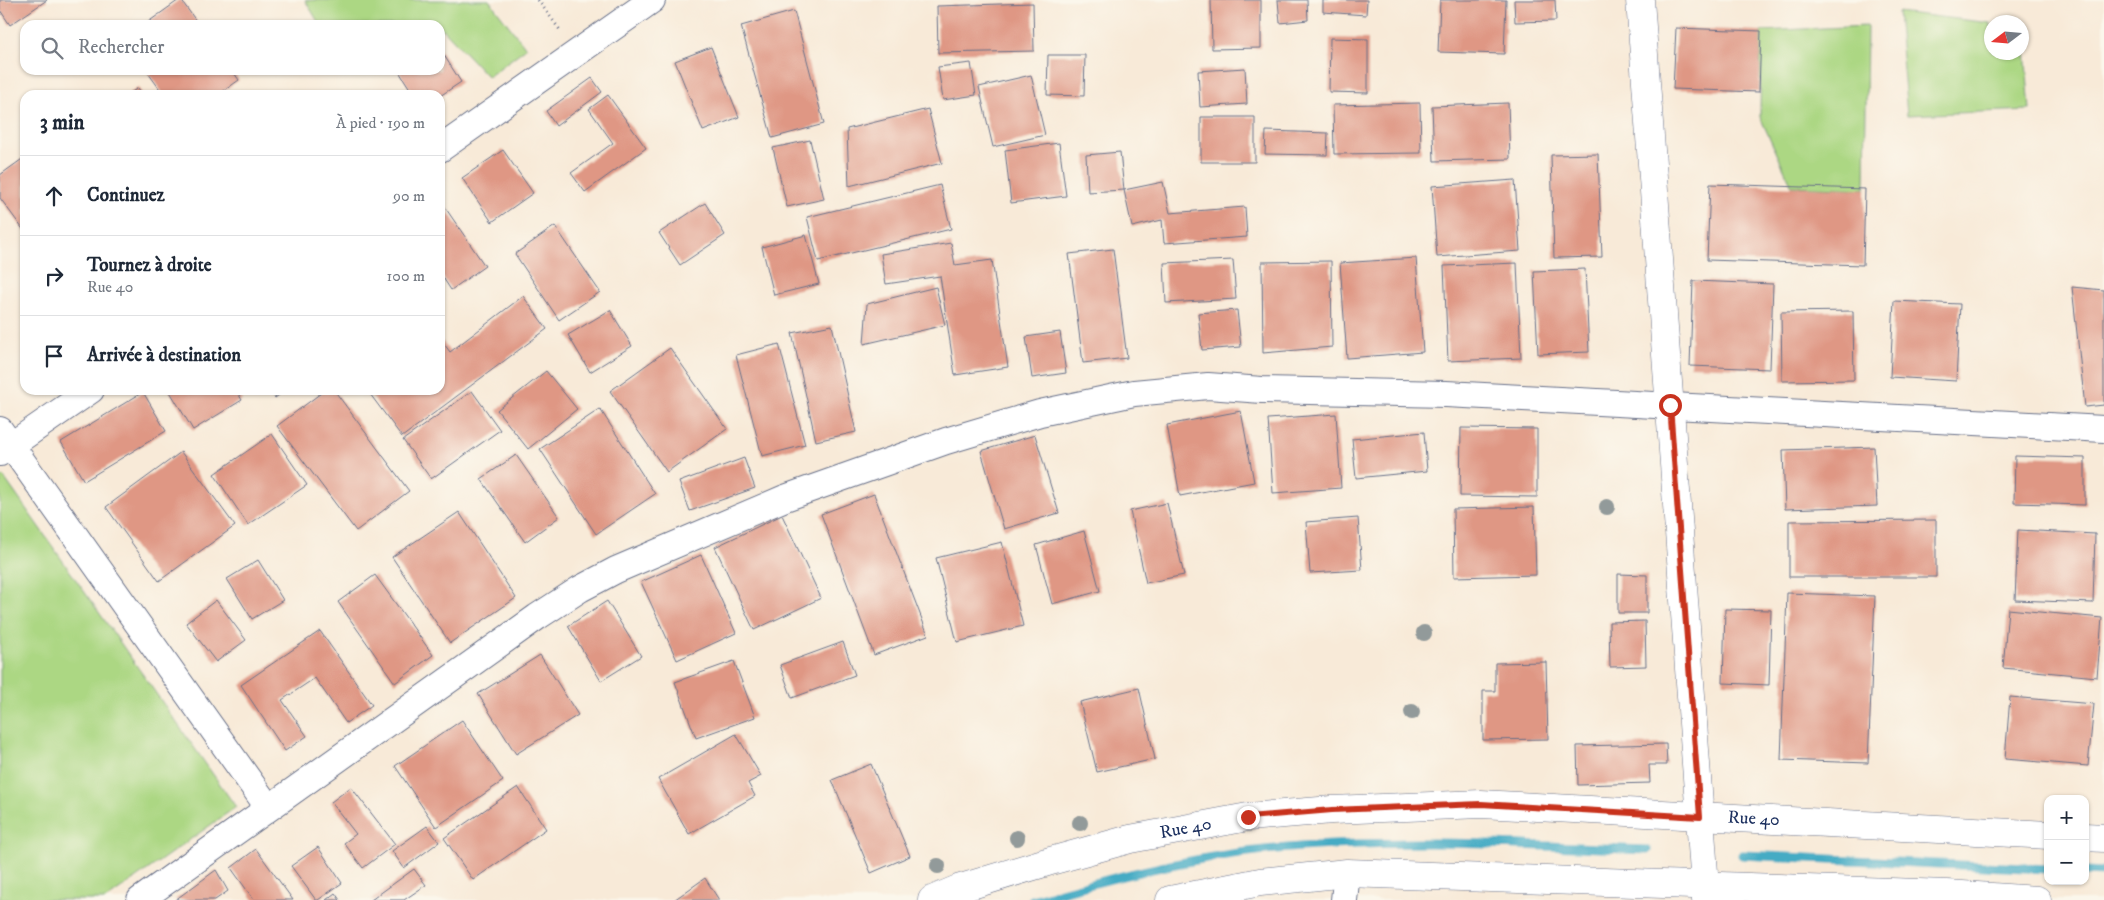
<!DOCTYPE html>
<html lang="fr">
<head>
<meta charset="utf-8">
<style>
  :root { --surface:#fff; --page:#f6f6f7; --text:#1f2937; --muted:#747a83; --line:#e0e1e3 }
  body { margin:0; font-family:"IM FELL DW Pica",serif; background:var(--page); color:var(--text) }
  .controls { position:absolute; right:15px; bottom:15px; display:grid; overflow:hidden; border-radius:10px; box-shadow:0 1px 4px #0004 }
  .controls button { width:45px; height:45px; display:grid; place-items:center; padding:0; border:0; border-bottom:1px solid var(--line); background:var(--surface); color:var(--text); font:25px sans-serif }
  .compass { position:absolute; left:1984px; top:15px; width:45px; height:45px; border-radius:50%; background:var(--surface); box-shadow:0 1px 4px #0004; rotate:254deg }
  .stop { position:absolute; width:15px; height:15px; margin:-11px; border:4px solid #c8321e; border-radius:50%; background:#fff }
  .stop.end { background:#c8321e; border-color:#fff; box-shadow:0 1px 5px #0008 }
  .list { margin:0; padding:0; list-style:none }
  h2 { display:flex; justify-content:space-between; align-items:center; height:65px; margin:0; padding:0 20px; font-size:21px }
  h2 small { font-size:16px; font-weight:400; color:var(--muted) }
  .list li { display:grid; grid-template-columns:32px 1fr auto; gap:15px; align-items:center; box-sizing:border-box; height:80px; padding:0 20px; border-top:1px solid var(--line) }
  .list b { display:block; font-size:19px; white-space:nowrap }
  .list p { margin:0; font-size:16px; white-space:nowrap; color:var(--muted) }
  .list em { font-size:16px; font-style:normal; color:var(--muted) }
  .icon { flex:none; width:28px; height:28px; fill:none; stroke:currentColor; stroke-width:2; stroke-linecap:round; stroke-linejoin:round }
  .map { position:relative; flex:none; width:2104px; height:900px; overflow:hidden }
  .search { position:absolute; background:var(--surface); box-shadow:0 1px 4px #0004; left:20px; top:20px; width:425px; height:55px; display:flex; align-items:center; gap:12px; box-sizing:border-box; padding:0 18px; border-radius:15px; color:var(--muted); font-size:19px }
  .panel { position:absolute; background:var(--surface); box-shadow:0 1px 4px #0004; left:20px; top:90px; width:425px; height:305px; border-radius:15px }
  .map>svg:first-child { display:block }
  .green { fill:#acd783; stroke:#648370 }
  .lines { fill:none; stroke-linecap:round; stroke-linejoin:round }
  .stream { stroke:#44abc4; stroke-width:9 }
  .building { fill:#df9784 }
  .street-casing { stroke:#687089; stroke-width:28 }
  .secondary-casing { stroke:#687089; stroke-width:29 }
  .path { stroke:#687089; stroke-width:3; stroke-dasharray:1 4; stroke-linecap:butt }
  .street { stroke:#fff; stroke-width:26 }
  .secondary { stroke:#fff; stroke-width:28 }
  .tree { fill:#929a9a }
  .route { stroke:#c8321e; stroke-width:6 }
  .labels { text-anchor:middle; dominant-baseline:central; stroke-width:5; stroke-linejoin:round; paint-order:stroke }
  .street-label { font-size:18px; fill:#1b2f5e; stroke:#fbf7ec }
</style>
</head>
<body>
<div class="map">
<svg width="2104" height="900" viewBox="0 0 2104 900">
  <rect width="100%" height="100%" fill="#fbf7ec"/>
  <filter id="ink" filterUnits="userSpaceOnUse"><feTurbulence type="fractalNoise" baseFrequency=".02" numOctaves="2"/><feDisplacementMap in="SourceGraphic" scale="10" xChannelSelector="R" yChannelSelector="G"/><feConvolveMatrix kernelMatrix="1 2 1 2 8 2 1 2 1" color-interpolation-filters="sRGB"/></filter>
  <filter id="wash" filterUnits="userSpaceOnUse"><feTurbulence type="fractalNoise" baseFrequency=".0096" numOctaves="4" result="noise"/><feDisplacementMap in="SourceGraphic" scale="20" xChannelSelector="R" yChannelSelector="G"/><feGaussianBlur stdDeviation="1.12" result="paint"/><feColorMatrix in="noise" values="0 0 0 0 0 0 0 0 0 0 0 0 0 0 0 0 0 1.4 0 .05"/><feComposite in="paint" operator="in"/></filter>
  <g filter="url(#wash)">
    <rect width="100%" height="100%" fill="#f8ead8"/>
    <path class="green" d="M305,0H489L526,48L488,77L443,29L440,30V25H320Z
      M1898,12L1991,23L1992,52H2022V26L2023,27L2030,110L1907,115Z
      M1867,26L1865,189L1792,186L1760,117L1761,31Z
      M3,476L236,807L105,900H0V478Z"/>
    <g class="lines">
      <path class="stream" d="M1742,855L2048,869
        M2085,871L2104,872
        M1032,900C1108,879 1185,858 1265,850C1392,837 1520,845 1647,850"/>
    </g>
    <g id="blocks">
      <path class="building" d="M0,0H47L10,25L0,10Z
        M179,0H181L199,25H144Z
        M1211,0H1261V48L1212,49Z
        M1278,0H1307L1308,20L1280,23Z
        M1323,0H1367L1366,15L1323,12Z
        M1440,0H1506L1504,54L1438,52Z
        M1514,0H1555L1556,21L1515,22Z
        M1033,3L1034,51L938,53L937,6Z
        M794,11L824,124L772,138L741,26Z
        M1676,28L1761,31L1759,92L1673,89Z
        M1330,38L1368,39V93L1329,92Z
        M711,47L739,117L703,131L675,61Z
        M440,49L461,82L440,96L414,95L398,70H440Z
        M1048,55H1085L1084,96L1047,95Z
        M971,63L976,95L943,100L938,67Z
        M1245,68L1247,104L1200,107L1198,71Z
        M146,70H232L239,80L218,95H164Z
        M1031,75L1045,135L993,147L979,87Z
        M592,78L602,92L556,126L546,111Z
        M138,88L143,95H127Z
        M608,95L646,148L585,192L571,173L613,143L589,109Z
        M1420,103L1421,153L1334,154L1333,105Z
        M1508,103L1510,159L1434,161L1432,106Z
        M928,109L942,163L849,186L847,129Z
        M1201,117H1255V162H1201Z
        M1266,131L1328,133L1327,155L1265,154Z
        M810,140L824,199L787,207L773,148Z
        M1059,143L1066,196L1011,203L1005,150Z
        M503,150L533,193L492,222L462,178Z
        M1120,152L1124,190L1088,192L1086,155Z
        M1598,154L1602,257L1554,258L1551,155Z
        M25,157V232L0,198V175Z
        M1515,180L1520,251L1437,257L1432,186Z
        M1163,182L1170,213L1245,207L1247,237L1164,243L1162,220L1132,227L1124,190Z
        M1710,184L1865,189L1863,265L1707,260Z
        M940,185L951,229L818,261L807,217Z
        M440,200L485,266L451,290L440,273Z
        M705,203L725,235L680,265L659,233Z
        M555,226L600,292L559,320L515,254Z
        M806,235L819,284L774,295L762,247Z
        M951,243L955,265L992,260L1008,367L955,375L940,276L886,284L881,254Z
        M1113,249L1127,358L1083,363L1069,254Z
        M1416,258L1423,352L1347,358L1340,263Z
        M1233,260L1236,299L1166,303L1164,263Z
        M1331,261L1332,347L1263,353L1262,262Z
        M1517,263L1521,358L1448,361L1444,266Z
        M1585,269L1589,352L1538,354L1534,271Z
        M1693,281L1773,284L1770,369L1690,366Z
        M936,287L945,325L864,344L867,304Z
        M2072,287L2104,290V405L2085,407Z
        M523,296L547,329L402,437L370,394L375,390H440V342L442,341L450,352Z
        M1894,301L1960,304L1956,381L1890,377Z
        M610,310L632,346L590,372L568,335Z
        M1237,310L1241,347L1202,350L1198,313Z
        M1853,311L1854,380L1782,381L1781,312Z
        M832,325L856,432L816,441L792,333Z
        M1060,332L1066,373L1032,378L1026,337Z
        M779,344L805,445L762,456L736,355Z
        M670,348L727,429L667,472L610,391Z
        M546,371L577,409L528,449L497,410Z
        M169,390H236L242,400L193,430Z
        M269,390H286L275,398Z
        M325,390H334L409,491L356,531L277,426Z
        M472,391L500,430L431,479L403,440Z
        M143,392L166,431L84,481L61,442Z
        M600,409L655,494L596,534L540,449Z
        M1241,411L1254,482L1180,496L1167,425Z
        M1336,414L1341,488L1273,493L1268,419Z
        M1461,428L1537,429V497L1460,496Z
        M1424,432L1427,471L1356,478L1352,439Z
        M272,434L307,485L248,525L214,474Z
        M1035,435L1059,513L1004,529L981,451Z
        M1874,447L1877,506L1785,509L1783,450Z
        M181,452L235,526L159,581L106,507Z
        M516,455L559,517L525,542L481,479Z
        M2015,456L2085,458V505L2014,503Z
        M744,458L755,488L690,511L679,482Z
        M874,494L928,635L874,655L821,514Z
        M1167,503L1184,575L1146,583L1130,511Z
        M1534,507L1536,575L1454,577L1453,509Z
        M459,512L516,598L450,643L392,557Z
        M782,515L821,598L754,630L715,547Z
        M1358,518L1362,570L1310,573L1306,522Z
        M1936,520V577H1789V521Z
        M2018,530L2095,534L2093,603L2015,600Z
        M1084,531L1100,591L1052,604L1036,545Z
        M1002,542L1023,626L957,642L936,558Z
        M701,555L736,633L677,660L641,582Z
        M258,560L283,600L252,619L227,579Z
        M1618,574L1647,575V613H1618Z
        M375,575L433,655L395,683L338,602Z
        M1787,593L1875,596L1868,763L1781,760Z
        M216,600L246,640L216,662L186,623Z
        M607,601L641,656L601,681L568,626Z
        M1725,609L1771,610L1769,685L1723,683Z
        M2008,609L2102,618L2097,677L2003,668Z
        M1645,621L1646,666L1610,667L1609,622Z
        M320,631L372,705L346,723L315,678L282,700L307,736L285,751L241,685Z
        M843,642L855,675L792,698L780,665Z
        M540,655L578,715L516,754L478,694Z
        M734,661L755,717L696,738L675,682Z
        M1546,662L1548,739L1483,740V691H1495V663Z
        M1139,688L1155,759L1097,772L1080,702Z
        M2010,697L2094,704L2088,766L2005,759Z
        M462,720L503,781L436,827L395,766Z
        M736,734L761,776L748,783L755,796L689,834L658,779Z
        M1666,744L1667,765H1649L1650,783L1578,785L1577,746Z
        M871,764L910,856L871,873L832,780Z
        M351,787L395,844L363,868L344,843L356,834L331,802Z
        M518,787L546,829L473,880L444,838Z
        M427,826L439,842L404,868L392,851Z
        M318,847L342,883L318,900H316L291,866Z
        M256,849L293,900H254L231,868Z
        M414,869L426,885L404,900H371Z
        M216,870L228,891L215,900H175Z
        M705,878L719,900H674Z
        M335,893L340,900H326Z"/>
    </g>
  </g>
  <g filter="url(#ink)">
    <use href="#blocks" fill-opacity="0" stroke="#687089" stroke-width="1"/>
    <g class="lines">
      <g class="street-casing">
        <path id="street" d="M440,149L652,0
          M0,430L268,807
          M0,453L91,390
          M140,900L537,617L580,589L616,570L785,498L946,441L1040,413L1134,393L1208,386L1262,390L1446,394L2104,429
          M1344,900L1347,873"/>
      </g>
      <g class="secondary-casing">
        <g id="secondary">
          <path d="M1640,0L1706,900"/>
          <path d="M2085,837L2104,838"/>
          <path id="s1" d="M932,900L958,889L1047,862L1130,839L1248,817L1332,810L1481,804L2048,835"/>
          <path d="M1170,900L1260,882L1347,873L1947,894L2037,900"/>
        </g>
      </g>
      <path class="path" d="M538,0L560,30"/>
      <use href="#street" class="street"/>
      <use href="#secondary" class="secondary"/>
    </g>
    <g class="tree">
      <circle cx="1607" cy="507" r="8"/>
      <circle cx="1424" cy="633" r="8"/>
      <circle cx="1412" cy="712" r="8"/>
      <circle cx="1080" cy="823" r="8"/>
      <circle cx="1017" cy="838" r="8"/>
      <circle cx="938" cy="866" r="8"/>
    </g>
  </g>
  <g class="lines" filter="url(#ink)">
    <path class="route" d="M1248,817L1332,810L1481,804L1700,817L1670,405"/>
  </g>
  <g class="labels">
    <g class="street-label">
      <text stroke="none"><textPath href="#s1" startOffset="834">Rue 40</textPath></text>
      <text stroke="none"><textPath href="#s1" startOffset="264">Rue 40</textPath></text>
    </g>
  </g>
</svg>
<div class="controls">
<button>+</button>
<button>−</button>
</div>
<svg class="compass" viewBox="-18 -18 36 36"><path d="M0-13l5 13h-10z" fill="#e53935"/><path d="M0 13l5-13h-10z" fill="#747a83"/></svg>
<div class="stop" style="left:1670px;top:405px"></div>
<div class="stop end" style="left:1248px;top:817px"></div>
<div class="search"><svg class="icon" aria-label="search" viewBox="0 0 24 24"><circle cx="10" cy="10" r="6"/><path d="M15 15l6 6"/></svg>Rechercher</div>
<section class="panel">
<h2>3 min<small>À pied · 190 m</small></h2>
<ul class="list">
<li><svg class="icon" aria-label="ahead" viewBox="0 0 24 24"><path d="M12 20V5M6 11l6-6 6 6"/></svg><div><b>Continuez</b></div><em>90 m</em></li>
<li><svg class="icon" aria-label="right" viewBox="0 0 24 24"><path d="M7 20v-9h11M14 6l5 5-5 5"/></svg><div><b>Tournez à droite</b><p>Rue 40</p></div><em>100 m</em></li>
<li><svg class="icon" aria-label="arrive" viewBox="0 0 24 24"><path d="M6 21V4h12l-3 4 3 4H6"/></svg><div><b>Arrivée à destination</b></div></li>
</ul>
</section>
</div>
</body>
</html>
